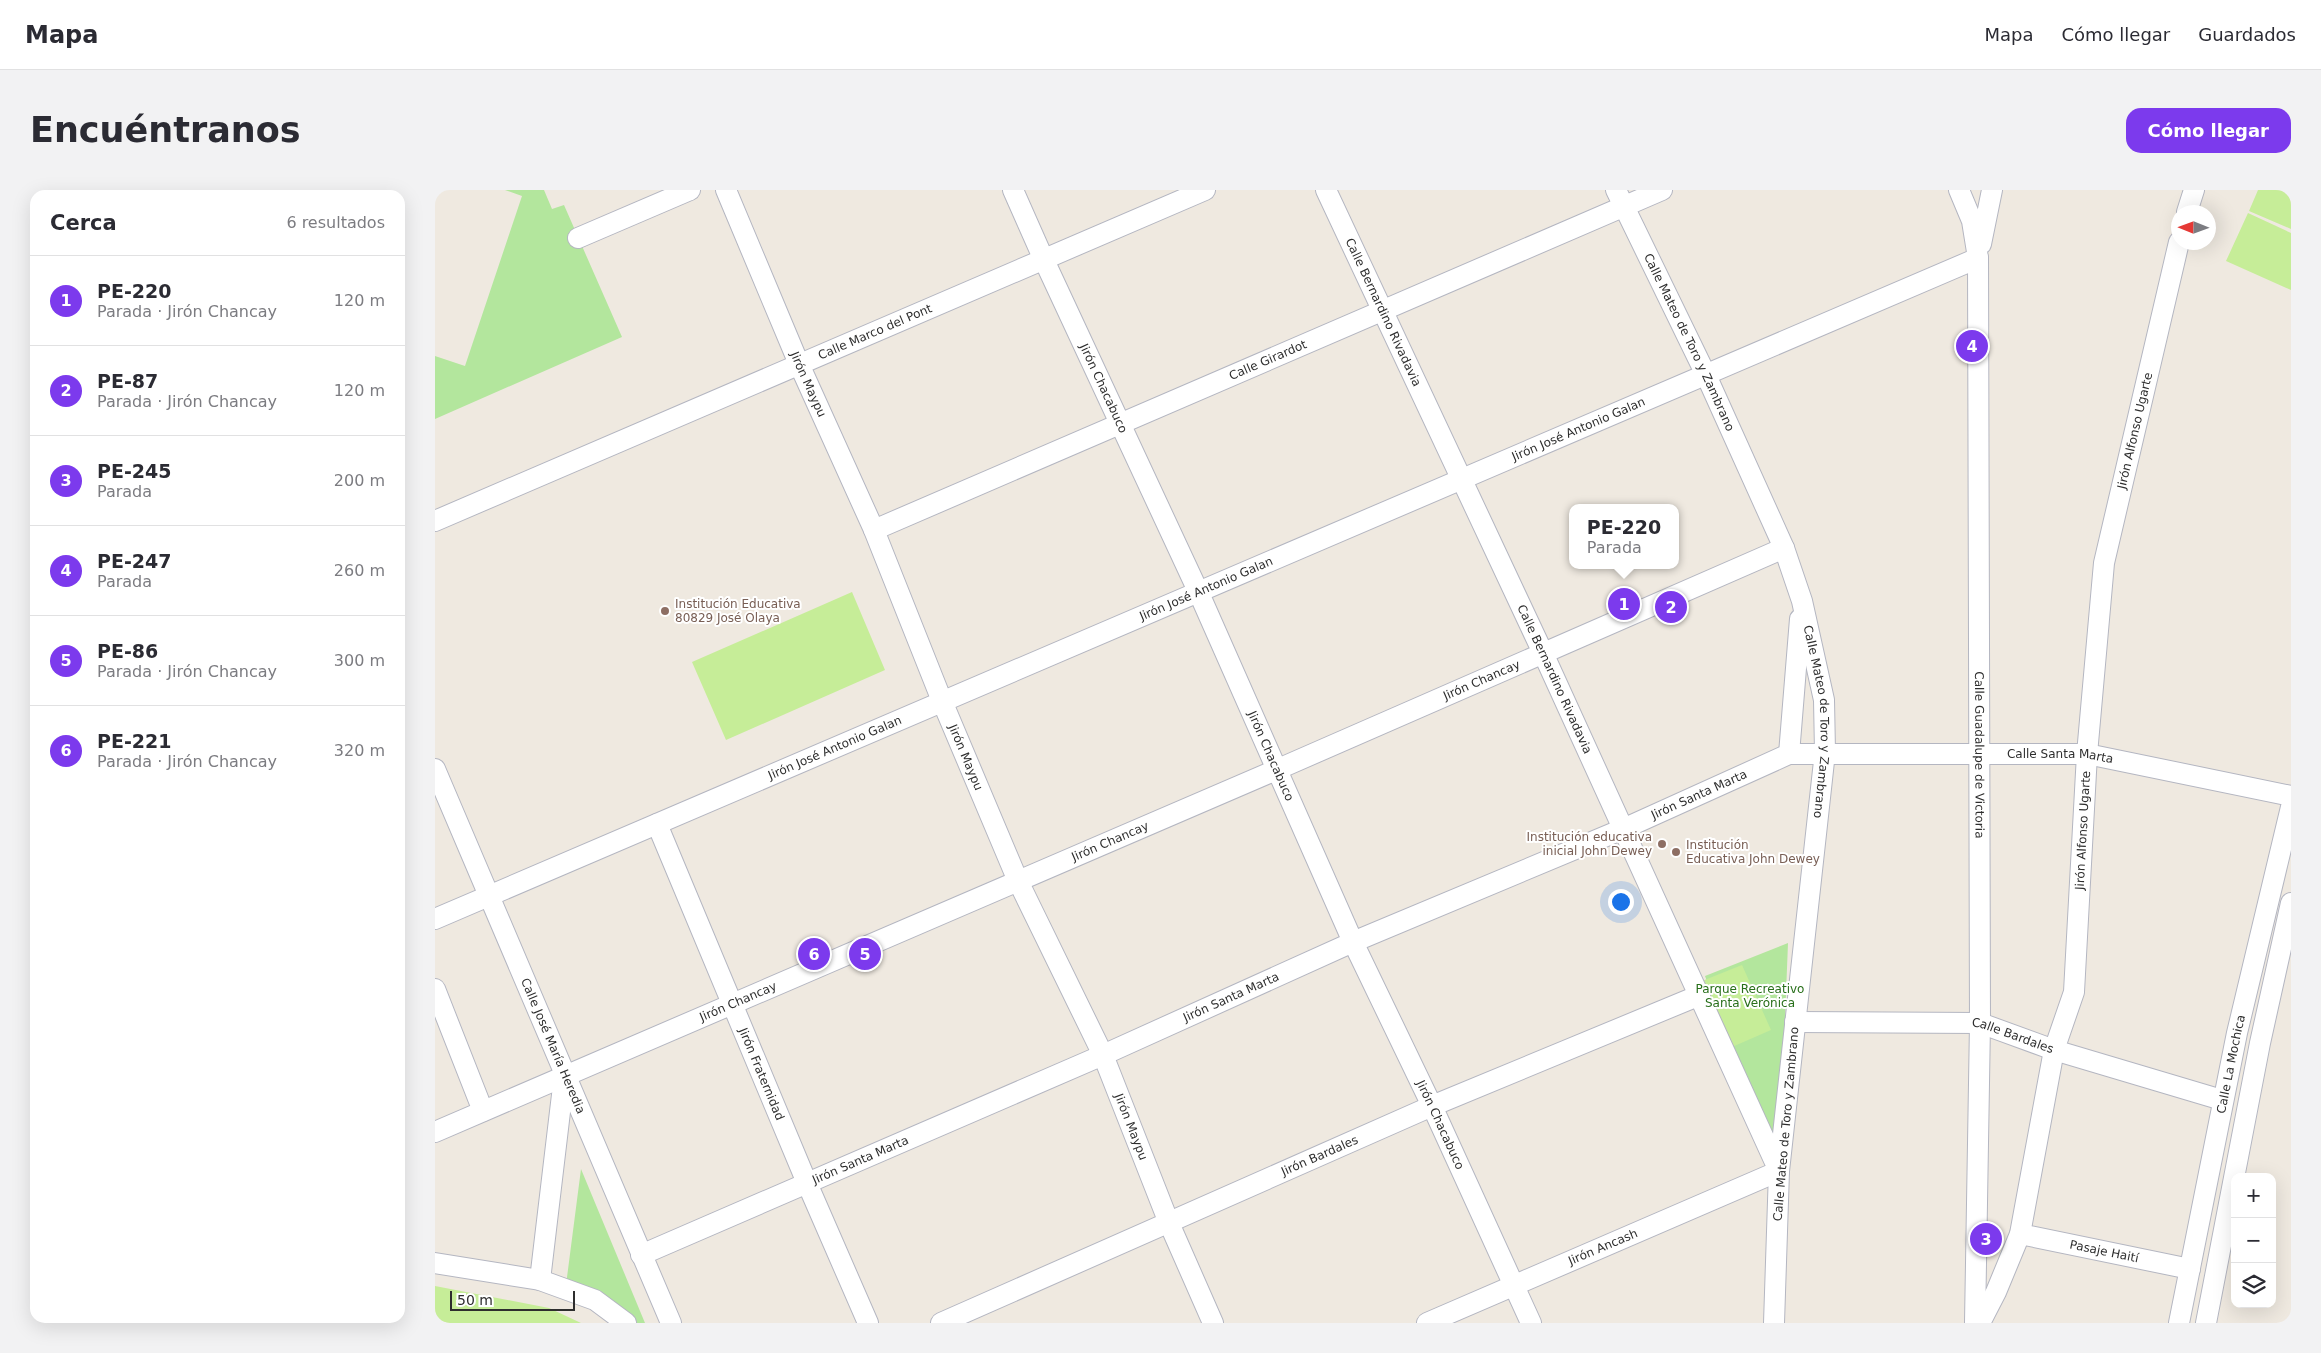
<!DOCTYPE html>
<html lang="es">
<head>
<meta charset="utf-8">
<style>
  :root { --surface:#fff; --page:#f2f2f3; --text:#2b2b33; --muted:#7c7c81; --line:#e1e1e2; --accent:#7c3aed }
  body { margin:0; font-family:"DejaVu Sans",sans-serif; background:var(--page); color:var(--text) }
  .controls { position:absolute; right:15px; bottom:15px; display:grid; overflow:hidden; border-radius:10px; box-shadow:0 5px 20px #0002 }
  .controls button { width:45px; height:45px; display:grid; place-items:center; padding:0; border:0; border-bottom:1px solid var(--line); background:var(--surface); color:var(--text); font:25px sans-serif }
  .compass { position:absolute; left:1736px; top:15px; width:45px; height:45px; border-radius:50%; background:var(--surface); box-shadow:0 5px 20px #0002; rotate:271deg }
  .scale { position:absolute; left:15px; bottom:12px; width:125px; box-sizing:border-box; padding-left:5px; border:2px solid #2e2e2e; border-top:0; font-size:14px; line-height:18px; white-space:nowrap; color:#2e2e2e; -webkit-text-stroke:4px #fff; paint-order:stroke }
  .you { position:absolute; left:1185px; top:711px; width:18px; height:18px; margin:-12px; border:4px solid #fff; border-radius:50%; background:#1a73e8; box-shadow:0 0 0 8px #1a73e833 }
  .badge { display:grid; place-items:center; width:32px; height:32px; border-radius:50%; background:var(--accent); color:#fff; font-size:16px; font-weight:700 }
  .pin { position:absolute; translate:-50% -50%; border:2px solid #fff; box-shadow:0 1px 5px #0006 }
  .popup { position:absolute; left:1134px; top:314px; width:110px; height:65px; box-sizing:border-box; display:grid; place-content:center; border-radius:10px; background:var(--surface); filter:drop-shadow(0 1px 4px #0005); font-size:16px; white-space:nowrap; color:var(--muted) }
  .popup b { font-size:19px; color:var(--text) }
  .popup::after { content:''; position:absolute; left:50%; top:100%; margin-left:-10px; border:10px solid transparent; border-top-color:var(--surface) }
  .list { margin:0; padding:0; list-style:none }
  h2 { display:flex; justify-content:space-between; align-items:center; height:65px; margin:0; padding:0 20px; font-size:21px }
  h2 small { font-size:16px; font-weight:400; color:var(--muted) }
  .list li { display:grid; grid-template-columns:32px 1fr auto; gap:15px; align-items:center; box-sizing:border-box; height:90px; padding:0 20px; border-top:1px solid var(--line) }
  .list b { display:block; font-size:19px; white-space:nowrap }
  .list p { margin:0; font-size:16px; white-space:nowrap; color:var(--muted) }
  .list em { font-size:16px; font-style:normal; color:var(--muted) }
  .icon { flex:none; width:28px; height:28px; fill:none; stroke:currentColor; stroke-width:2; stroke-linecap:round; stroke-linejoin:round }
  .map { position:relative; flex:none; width:1856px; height:1133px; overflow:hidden; border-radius:15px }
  header { display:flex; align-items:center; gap:30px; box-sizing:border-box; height:70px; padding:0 25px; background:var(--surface); border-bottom:1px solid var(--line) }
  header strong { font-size:24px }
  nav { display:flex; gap:28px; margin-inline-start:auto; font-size:18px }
  .intro { display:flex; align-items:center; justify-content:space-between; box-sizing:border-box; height:120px; padding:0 30px }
  h1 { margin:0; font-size:35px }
  .button { padding:12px 22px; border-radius:15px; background:var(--accent); color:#fff; font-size:18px; font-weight:700 }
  main { display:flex; gap:30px; padding:0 30px }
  aside { flex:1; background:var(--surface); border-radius:15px; box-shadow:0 5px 20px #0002 }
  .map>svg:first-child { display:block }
  .green { fill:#b3e69d }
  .pitch { fill:#c6ed98 }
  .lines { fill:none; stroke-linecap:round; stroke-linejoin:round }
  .minor-casing { stroke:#b4b6c1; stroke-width:22 }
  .minor { stroke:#fff; stroke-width:20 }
  .education-dot { fill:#8d6e63; stroke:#fff; stroke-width:2 }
  .labels { text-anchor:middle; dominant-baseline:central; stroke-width:4; stroke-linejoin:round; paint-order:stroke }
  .street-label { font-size:12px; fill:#2e2e2e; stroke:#fff }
  .education-label { font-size:12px; fill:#785e54; stroke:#fff; text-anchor:start }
  .park-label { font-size:12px; fill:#286f1a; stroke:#fff }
</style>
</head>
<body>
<header>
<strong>Mapa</strong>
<nav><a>Mapa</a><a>Cómo llegar</a><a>Guardados</a></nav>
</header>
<div class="intro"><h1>Encuéntranos</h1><a class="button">Cómo llegar</a></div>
<main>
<aside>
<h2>Cerca<small>6 resultados</small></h2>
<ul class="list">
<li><span class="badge">1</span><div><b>PE-220</b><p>Parada · Jirón Chancay</p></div><em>120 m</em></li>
<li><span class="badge">2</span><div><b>PE-87</b><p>Parada · Jirón Chancay</p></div><em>120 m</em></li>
<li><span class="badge">3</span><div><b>PE-245</b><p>Parada</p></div><em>200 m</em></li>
<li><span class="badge">4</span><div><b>PE-247</b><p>Parada</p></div><em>260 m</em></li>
<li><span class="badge">5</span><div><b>PE-86</b><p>Parada · Jirón Chancay</p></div><em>300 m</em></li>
<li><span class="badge">6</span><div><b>PE-221</b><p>Parada · Jirón Chancay</p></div><em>320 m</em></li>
</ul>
</aside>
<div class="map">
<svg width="1856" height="1133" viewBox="0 0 1856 1133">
  <rect width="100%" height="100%" fill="#efe9e0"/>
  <path class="green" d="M70,0H109L117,19L129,15L187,147L0,229V166L30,176L87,6Z
    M1353,753L1344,981L1270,786Z
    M146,979L210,1133H202L131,1095Z"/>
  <path class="pitch" d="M1823,0H1856V39L1814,21Z
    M1813,23L1856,43V100L1791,71Z
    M417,402L450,480L291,550L257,472Z
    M1307,775L1336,840L1297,857L1267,791Z
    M0,1096L114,1118L146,1133H0Z"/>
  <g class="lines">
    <g class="minor-casing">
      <g id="minor">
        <path id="s1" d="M291,0L364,174L439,340L507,511L583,691L668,865L734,1033L778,1133"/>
        <path id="s2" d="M578,0L609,70L763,401L918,752L997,916L1096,1133"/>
        <path id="s3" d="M891,0L1108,463L1344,981L992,1133"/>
        <path id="s4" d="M1181,0L1271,185L1349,358L1367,411L1389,510L1390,562L1344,981L1339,1133"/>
        <path id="s5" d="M1524,0L1537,31L1543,68L1545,833L1540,1133"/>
        <path d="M1752,22L1759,0"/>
        <path d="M143,48L255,0"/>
        <path d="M1546,54L1557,0"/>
        <path id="s6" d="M0,331L770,0"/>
        <path id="s7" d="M439,340L1227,0"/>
        <path d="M1354,564L1365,429"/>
        <path id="s8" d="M0,579L236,1133"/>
        <path id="s9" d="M222,634L372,993L433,1133"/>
        <path id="s10" d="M0,729L1543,68"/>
        <path d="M0,799L48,921"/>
        <path id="s11" d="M1360,832L1545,833L1619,860L1787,910"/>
        <path id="s12" d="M0,942L841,580L1349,358"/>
        <path id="s13" d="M1585,1044L1755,1079"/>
        <path id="s14" d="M206,1065L668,865L918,752L1188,639L1354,564H1652L1856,606"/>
        <path d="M0,1073L105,1090L160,1110L191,1133"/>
        <path d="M105,1090L129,888"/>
        <path id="s15" d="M506,1133L997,916L1265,805"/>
        <path id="s16" d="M1545,1133L1561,1102L1585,1044L1619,860L1639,802L1652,564L1669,373L1744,52"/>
        <path id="s17" d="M1744,1133L1802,843L1856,617"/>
        <path d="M1771,1133L1825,853L1856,713"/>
      </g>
    </g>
    <use href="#minor" class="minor"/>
  </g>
  <g class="education-dot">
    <circle cx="230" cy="421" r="5"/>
    <circle cx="1227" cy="654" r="5"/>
    <circle cx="1241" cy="662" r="5"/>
  </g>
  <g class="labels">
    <g class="street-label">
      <text stroke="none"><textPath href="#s3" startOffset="135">Calle Bernardino Rivadavia</textPath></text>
      <text stroke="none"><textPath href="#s6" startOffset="479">Calle Marco del Pont</textPath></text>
      <text stroke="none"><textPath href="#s4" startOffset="169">Calle Mateo de Toro y Zambrano</textPath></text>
      <text stroke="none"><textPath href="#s7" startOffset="429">Calle Girardot</textPath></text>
      <text stroke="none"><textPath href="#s1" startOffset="211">Jirón Maypu</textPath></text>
      <text stroke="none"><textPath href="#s2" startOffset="218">Jirón Chacabuco</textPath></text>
      <text stroke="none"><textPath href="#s10" startOffset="1244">Jirón José Antonio Galan</textPath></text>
      <text stroke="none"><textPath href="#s16" startOffset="912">Jirón Alfonso Ugarte</textPath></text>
      <text stroke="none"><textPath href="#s10" startOffset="839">Jirón José Antonio Galan</textPath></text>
      <text stroke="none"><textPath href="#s3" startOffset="540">Calle Bernardino Rivadavia</textPath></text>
      <text stroke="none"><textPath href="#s12" startOffset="1140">Jirón Chancay</textPath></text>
      <text stroke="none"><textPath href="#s4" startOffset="574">Calle Mateo de Toro y Zambrano</textPath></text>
      <text stroke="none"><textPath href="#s10" startOffset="435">Jirón José Antonio Galan</textPath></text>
      <text stroke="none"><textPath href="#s5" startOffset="568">Calle Guadalupe de Victoria</textPath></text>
      <text stroke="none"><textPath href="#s2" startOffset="622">Jirón Chacabuco</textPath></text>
      <text stroke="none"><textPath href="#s14" startOffset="1524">Calle Santa Marta</textPath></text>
      <text stroke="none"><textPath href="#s1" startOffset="616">Jirón Maypu</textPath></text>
      <text stroke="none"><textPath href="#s14" startOffset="1154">Jirón Santa Marta</textPath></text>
      <text stroke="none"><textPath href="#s16" startOffset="508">Jirón Alfonso Ugarte</textPath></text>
      <text stroke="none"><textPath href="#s12" startOffset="735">Jirón Chancay</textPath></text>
      <text stroke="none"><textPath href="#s14" startOffset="644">Jirón Santa Marta</textPath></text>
      <text stroke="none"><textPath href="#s12" startOffset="330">Jirón Chancay</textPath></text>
      <text stroke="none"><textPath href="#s11" startOffset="220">Calle Bardales</textPath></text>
      <text stroke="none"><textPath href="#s8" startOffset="301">Calle José María Heredia</textPath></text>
      <text stroke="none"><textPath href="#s17" startOffset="264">Calle La Mochica</textPath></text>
      <text stroke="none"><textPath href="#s9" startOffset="271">Jirón Fraternidad</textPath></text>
      <text transform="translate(1351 934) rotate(-85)">Calle Mateo de Toro y Zambrano</text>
      <text stroke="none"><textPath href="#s2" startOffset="1028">Jirón Chacabuco</textPath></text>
      <text stroke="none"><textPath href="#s1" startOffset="1021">Jirón Maypu</textPath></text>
      <text stroke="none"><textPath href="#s15" startOffset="414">Jirón Bardales</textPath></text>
      <text stroke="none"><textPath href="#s14" startOffset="239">Jirón Santa Marta</textPath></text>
      <text transform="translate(1168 1057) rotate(-23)">Jirón Ancash</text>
      <text stroke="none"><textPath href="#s13" startOffset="86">Pasaje Haití</textPath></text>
    </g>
    <g class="education-label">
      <text x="240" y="414">Institución Educativa<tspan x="240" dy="14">80829 José Olaya</tspan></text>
      <text x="1217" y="647" text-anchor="end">Institución educativa<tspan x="1217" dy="14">inicial John Dewey</tspan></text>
      <text x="1251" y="655">Institución<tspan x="1251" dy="14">Educativa John Dewey</tspan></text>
    </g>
    <g class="park-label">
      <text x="1315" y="799">Parque Recreativo<tspan x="1315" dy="14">Santa Verónica</tspan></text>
    </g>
  </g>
</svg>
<div class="controls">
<button>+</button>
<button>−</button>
<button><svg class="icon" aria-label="layers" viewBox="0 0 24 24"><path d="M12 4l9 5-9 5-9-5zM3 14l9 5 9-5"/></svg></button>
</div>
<svg class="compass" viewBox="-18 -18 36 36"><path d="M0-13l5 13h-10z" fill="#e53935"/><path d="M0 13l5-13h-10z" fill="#7c7c81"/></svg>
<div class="scale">50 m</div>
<div class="you"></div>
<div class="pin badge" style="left:1189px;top:414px">1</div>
<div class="popup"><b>PE-220</b>Parada</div>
<div class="pin badge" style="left:1236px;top:417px">2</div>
<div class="pin badge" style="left:1551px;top:1049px">3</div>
<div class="pin badge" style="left:1537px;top:156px">4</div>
<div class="pin badge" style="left:430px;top:764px">5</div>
<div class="pin badge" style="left:379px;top:764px">6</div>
</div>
</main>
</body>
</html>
